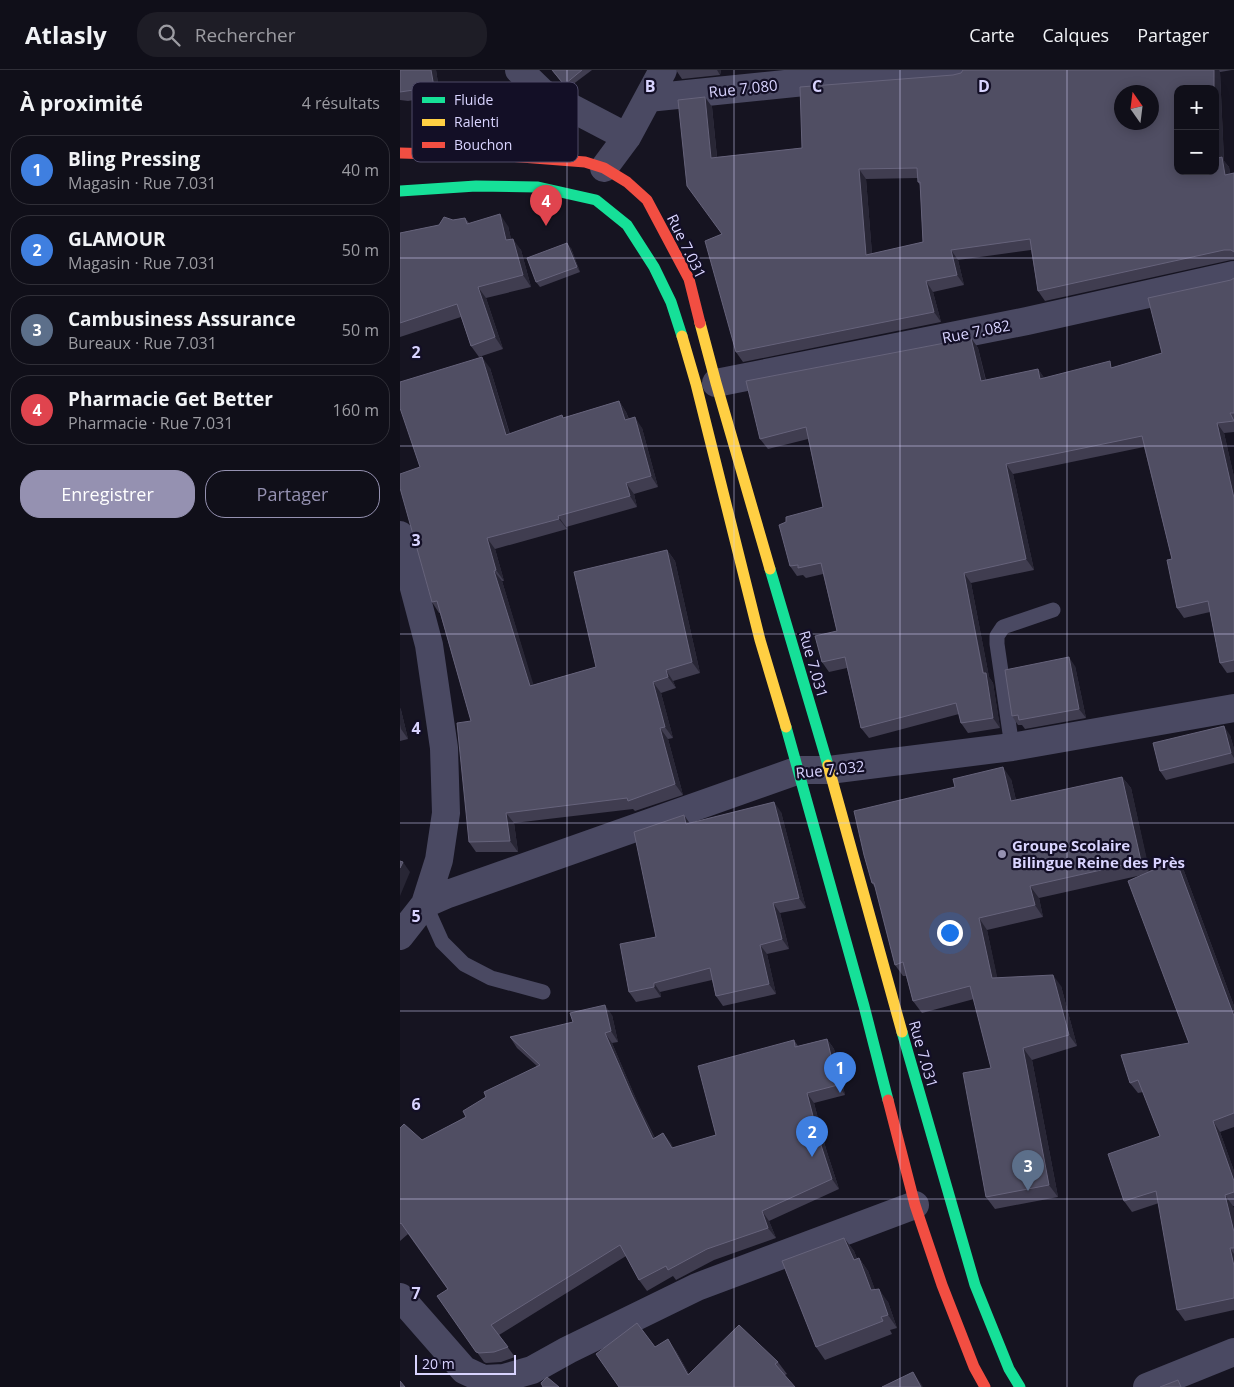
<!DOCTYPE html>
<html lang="fr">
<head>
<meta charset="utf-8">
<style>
  :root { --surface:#100f19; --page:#1e1d26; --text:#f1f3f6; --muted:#9c9ca2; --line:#302f38; --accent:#9591b1 }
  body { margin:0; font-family:"Open Sans",sans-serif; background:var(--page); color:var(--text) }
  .controls { position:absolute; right:15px; top:15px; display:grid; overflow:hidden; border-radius:10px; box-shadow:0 2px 12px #0003 }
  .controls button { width:45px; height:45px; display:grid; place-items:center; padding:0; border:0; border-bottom:1px solid var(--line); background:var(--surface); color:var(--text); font:25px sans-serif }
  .compass { position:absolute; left:714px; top:15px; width:45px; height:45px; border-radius:50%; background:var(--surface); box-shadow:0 2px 12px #0003; rotate:346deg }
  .scale { position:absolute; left:15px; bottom:12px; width:101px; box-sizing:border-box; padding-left:5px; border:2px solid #d9d4ff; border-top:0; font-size:14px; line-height:18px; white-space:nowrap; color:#d9d4ff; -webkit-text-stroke:4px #130f26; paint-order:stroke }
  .you { position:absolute; left:549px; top:862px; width:18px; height:18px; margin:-12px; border:4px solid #fff; border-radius:50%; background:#1a73e8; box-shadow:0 0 0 8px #1a73e833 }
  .badge { display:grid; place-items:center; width:32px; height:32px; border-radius:50%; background:var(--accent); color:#fff; font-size:16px; font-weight:700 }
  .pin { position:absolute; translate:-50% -41px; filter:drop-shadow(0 1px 2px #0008) }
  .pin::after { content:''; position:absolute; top:26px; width:18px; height:15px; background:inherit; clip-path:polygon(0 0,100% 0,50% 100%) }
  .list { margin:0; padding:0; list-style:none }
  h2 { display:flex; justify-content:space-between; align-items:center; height:65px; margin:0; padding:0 20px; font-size:21px }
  h2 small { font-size:16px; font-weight:400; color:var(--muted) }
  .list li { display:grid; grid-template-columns:32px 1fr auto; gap:15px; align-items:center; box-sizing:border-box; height:70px; margin:0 10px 10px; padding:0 10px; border:1px solid var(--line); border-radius:20px }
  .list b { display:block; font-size:19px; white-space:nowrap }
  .list p { margin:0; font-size:16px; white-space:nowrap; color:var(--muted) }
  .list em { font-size:16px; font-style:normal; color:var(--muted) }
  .actions { display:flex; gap:10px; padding:15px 20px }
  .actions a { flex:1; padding:11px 0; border:1px solid var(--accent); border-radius:20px; text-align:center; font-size:18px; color:var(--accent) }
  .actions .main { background:var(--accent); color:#fff }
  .icon { flex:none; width:28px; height:28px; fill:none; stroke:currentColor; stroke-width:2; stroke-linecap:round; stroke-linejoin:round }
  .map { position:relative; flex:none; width:834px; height:1317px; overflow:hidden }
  header { display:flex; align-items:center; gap:30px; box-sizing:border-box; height:70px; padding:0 25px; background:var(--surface); border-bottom:1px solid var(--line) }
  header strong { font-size:24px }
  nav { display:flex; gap:28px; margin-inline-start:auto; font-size:18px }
  .search { width:350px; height:45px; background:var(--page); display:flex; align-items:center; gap:12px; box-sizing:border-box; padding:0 18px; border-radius:20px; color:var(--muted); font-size:19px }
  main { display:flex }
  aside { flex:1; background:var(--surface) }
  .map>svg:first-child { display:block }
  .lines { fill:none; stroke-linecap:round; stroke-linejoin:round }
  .lane { stroke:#4a4962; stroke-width:15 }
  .street { stroke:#4a4962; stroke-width:28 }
  .fast { stroke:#16e098; stroke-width:11 }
  .slow { stroke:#ffcf43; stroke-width:11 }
  .jam { stroke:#f24e42; stroke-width:11 }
  .wall { fill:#403d50; fill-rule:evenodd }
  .shaded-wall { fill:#282635 }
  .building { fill:#504e63; stroke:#66637b; fill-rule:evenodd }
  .grid { fill:none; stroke:#d9d4ff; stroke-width:1; stroke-opacity:0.55 }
  .poi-dot { fill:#9591b1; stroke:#130f26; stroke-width:2 }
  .labels { text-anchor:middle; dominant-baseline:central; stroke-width:4.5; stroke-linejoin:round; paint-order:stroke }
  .street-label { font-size:15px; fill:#d9d4ff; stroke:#130f26 }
  .poi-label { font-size:15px; font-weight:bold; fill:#d9d4ff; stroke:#130f26; text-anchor:start }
  .key { fill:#130f26; stroke:#4e4a67; stroke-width:1 }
  .key-label { font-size:14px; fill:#d9d4ff }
  .grid-label { font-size:16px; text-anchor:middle; font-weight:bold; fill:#d9d4ff; stroke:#130f26; stroke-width:4.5; stroke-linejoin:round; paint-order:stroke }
</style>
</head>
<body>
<header>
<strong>Atlasly</strong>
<div class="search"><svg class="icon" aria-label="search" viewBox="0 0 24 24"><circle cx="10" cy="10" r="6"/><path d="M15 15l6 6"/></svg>Rechercher</div>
<nav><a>Carte</a><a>Calques</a><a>Partager</a></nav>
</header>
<main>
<aside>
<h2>À proximité<small>4 résultats</small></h2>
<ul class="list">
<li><span class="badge" style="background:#3f7fe0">1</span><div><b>Bling Pressing</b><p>Magasin · Rue 7.031</p></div><em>40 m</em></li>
<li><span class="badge" style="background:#3f7fe0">2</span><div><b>GLAMOUR</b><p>Magasin · Rue 7.031</p></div><em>50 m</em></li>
<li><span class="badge" style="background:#5c6f8a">3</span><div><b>Cambusiness Assurance</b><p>Bureaux · Rue 7.031</p></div><em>50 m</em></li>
<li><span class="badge" style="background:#e0444e">4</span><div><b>Pharmacie Get Better</b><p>Pharmacie · Rue 7.031</p></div><em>160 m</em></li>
</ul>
<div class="actions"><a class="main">Enregistrer</a><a>Partager</a></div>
</aside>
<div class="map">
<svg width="834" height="1317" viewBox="0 0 834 1317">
  <rect width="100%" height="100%" fill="#161421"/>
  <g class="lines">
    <path class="lane" d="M612,677L597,574V566L603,557L653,540
      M25,834L42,872L64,894L91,908L143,922"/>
    <path class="street" d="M119,0L143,23L227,67
      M248,28L453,7L559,0
      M204,98L227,67L263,0
      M316,313L627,251L834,205
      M0,465L29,575L44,678L46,743L39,790L25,834
      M0,866L25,834L48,824L399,700H429L612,677L834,638
      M0,1227L64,1300L83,1309L104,1308L132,1300L168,1280L297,1217L515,1135
      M747,1317L834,1282"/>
    <path class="fast" d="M0,121L76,116L138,117L196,130L227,155L254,197L271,232L282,266
      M370,499L428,695
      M386,657L464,936L488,1030
      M502,962L575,1215L609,1299L620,1317"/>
    <path class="slow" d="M300,253L316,313L370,499
      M282,266L296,314L360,570L386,657
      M428,695L502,962"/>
    <path class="jam" d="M0,83L107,86L185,92L204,98L227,112L247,130L289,209L300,253
      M488,1030L515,1135L542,1215L574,1297L585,1317"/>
  </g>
  <path class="wall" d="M0,0H36L40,26L8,31L0,30Z
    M152,0H192L168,18L165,17Z
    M276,0H321L320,5L282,9Z
    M563,0H832L820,2L824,91L829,97L830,104L834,103V190H831L645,231L638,221L631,180L558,190L564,215L533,222L541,252L343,292L336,282L305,27L312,37L317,87L402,78L553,5L561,3ZM518,108V112L520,115L523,172L472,184L466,109Z
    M65,148L69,153L108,156L111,169L121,180L131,217L86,228L103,279L79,287L71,276L61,247L0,267V163L39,155L53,150Z
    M171,178L180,202L140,217L136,212Z
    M834,208V362L824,363L834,407V602L827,603L820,593L810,542L784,548L777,538L772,489L744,377L613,404L634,500L571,513L589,607L593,613L600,658L568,663L561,653L559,644L469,668L461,658L447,598L429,602L422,592L437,561L423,504L406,508L403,505L397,506L390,496L423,437L408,369L368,379L360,369L571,268L578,278L586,310L638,299L644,308L714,297L762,283L831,210Z
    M90,298L110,364L219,331L226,342L229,349L242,358L258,417L234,424L237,437L166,457L167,459L95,479L104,511H102L133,615L196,597L267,480L275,491L300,603L273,611L276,618L261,623L273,668L268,669L283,725L235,741L233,739L114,753L118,782H76L69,772L71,651L40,543H39L32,532L20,397Z
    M675,596L686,648L625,659L622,655H618L612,646Z
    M0,638L1,640L8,669L0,671Z
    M830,665L834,679V693L766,710L760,701Z
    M722,707L731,718L749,801L776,790L784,801L834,936V1057L820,1062L834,1101V1136H833L834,1141V1240L785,1251L777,1240L759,1133L732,1142L724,1131L760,1066L743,1022L738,1023L730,1013L789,973L742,805L639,828L643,847L587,860L597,908L661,916L677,976L632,990L658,1127L595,1139L586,1127L591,998L574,929L522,943L513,931L506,906H503L495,895L476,819L472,813L611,709L616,730Z
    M381,742L406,838L380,843L389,879L367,884L376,924L323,936L316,926L312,910L260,922L261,927L236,932L229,922L256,867L290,753Z
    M212,945L218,972L212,973L239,1036L255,1068L263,1063L273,1078L316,1065L394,970L398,976L427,969L434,979L445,1025L414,1033L426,1079L439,1119L369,1151L376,1168L314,1190L276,1210L273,1206L247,1221L239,1210L226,1186L99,1265L115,1287L101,1292L86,1293L84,1292L37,1226L48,1220L8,1164L0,1171V1058L22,1070L66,1047L86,1027L137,996L117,978L110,967Z
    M444,1168L454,1181L457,1189L459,1188L468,1201L475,1220L488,1232L497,1258L490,1260L492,1264L425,1290L416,1277Z
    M255,1277L276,1281L289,1304L378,1292L387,1304L385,1305L219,1317Z"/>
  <path class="shaded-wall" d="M31,0H36L40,26L34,17Z
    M317,0H321L320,5Z
    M814,0H819L820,2L824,91L829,97L832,115L825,105L818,88L815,19H814Z
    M305,27L312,37L318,98L311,88Z
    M459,99L466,109L473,196L466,185Z
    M100,144L108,156L114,181L106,170Z
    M113,169L121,180L131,217L123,205Z
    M167,173L171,178L180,202L177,197Z
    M551,180L558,190L564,215L557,205Z
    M526,211L533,222L541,252L534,242Z
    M78,217L86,228L103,279L95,267Z
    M571,268L578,278L588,321L581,311Z
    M82,287L90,298L113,376L106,365Z
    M638,299L645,309H640Z
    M219,331L226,342L233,361L225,350Z
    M235,347L242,358L258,417L251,406Z
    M817,353L824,363L834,407V428Z
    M606,394L613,404L634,500L626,489Z
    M226,413L234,424L237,437L230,426Z
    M158,446L166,457L167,459L159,449Z
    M87,468L95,479L104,511L96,500Z
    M267,480L275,491L300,603L292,592Z
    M94,501L102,511L137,626L130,616Z
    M564,503L571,513L589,607L593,613L600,658L593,648Z
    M669,587L675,596L686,648L679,639Z
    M266,600L273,611L276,618L268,607Z
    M253,612L261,623L273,668L265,657Z
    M0,638L1,640L8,669L1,659L0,654Z
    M824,656L830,665L834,679V688L831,683Z
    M260,658L268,669L283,725L275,714Z
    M603,697L611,709L619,743L611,731Z
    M722,707L731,718L750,803L741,791Z
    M374,732L381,742L406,838L399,828Z
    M106,743L114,753L118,782L110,771Z
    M284,745L291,755L286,754Z
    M776,790L784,801L834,936V946Z
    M3,792L10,802L0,826V798Z
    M630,816L639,828L643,847L635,835Z
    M373,833L380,843L389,879L382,869Z
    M579,848L587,860L600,920L592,908Z
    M360,875L367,884L376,924L369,914Z
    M653,905L661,916L677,976L669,965Z
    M254,913L260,922L261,927L254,917Z
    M205,935L212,945L218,972L211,961Z
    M205,963L212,973L239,1036L260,1079L253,1069L232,1025Z
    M427,969L434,979L445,1025L438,1015Z
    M623,978L632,990L658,1127L649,1115Z
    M407,1023L414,1033L426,1079L439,1119L432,1109L419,1069Z
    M813,1051L820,1062L834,1101V1111Z
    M263,1063L271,1073L279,1089L272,1078Z
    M825,1125L833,1136L834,1141V1162Z
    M362,1141L369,1151L376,1168L368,1158Z
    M444,1168L454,1181L463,1203L454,1190Z
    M830,1178L834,1184V1196Z
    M459,1188L468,1201L480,1233L471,1220Z
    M479,1219L488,1232L497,1258L488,1245Z
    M268,1269L276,1281L296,1317L288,1305Z
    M513,1302L522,1315L523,1317H521Z"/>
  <path class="building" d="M0,0H31L34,17L0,22Z
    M152,0H182L165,14L162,12Z
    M563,0H814V19H778V101H815V35L818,88L822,87L825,105L834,103V182L831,180H824L638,221L630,169L551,180L557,205L526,211L534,242L336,282L305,171L322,164L287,116L278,30L305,27L311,88L402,78L400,17L553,5L561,3ZM722,22H752V52H722ZM517,98L518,112H520L523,172L466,185L459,99Z
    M100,144L106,170L113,169L123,205L78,217L95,267L71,276L57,234L0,253V163L39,155L44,147L53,150L65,148L67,154Z
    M167,173L177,197L136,212L127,188Z
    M834,208V343H830L834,351L817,353L834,428V590L820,593L808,531L777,538L767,490L772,489L742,366L606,394L626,489L564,503L583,603H586L593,648L561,653L556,633L461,658L445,587L422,592L415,566L437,561L421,493L398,498V495L390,496L379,455L386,452V447L423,437L406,357L360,369L346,311L571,268L581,311L638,299L640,309L710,291L711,298L762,283L748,228L831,210Z
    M82,287L106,365L162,345L163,348L219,331L225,350L235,347L251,406L226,413L230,426L158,446L159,449L87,468L96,500L94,501L130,616L196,597L174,502L267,480L292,592L266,600L268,607L253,612L265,657L260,658L275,714L228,731L227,728L106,743L110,771L69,772L57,653L71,651L37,531L32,532L0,418V404L20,397L0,338V312Z
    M669,587L679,639L619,650L618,645L612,646L605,600Z
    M824,656L831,683L760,701L753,673Z
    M603,697L611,731L722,707L741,791L630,816L635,835L579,848L592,908L653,905L669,965L623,978L649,1115L586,1127L563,1003L591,998L570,916L513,931L503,892L495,895L474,813H472L464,785L454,741L555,717L553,709Z
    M374,732L399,828L373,833L382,869L360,875L369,914L316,926L310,898L254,913V917L229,922L220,874L256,867L234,762L284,745L286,754Z
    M776,790L834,946V1043L813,1051L834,1111V1122L825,1125L834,1162V1178H830L834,1196V1228L777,1240L756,1121L724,1131L708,1084L760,1066L738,1010L730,1013L721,985L789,973L728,811Z
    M0,791L3,792L0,798Z
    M205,935L211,961L205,963L232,1025L253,1069L263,1063L272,1078L316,1065L298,996L394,970L395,977L427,969L438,1015L407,1023L419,1069L432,1109L362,1141L368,1158L307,1179L268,1200L266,1196L239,1210L220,1175L91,1255L108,1277L94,1282L79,1283L76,1282L37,1226L48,1219L1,1153L0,1154V1058L4,1054L22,1070L66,1047L63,1041L86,1027L84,1022L140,995L110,967L173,952L170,943Z
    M444,1168L454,1190L459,1188L471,1220L479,1219L488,1245L481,1247L483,1251L416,1277L382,1191Z
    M237,1253L255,1277L268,1269L288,1305L339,1255L378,1292L375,1294L395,1317H219L196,1284Z
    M513,1302L521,1317H482Z
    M147,1307L159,1317H143L141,1313Z
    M778,1310L781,1317H760Z
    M0,1311L5,1317H0Z"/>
  <path class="grid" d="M167,0V1317M334,0V1317M500,0V1317M667,0V1317M0,188H834M0,376H834M0,564H834M0,753H834M0,941H834M0,1129H834"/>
  <circle class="poi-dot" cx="602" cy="784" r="5"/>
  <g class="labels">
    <g class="street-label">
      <text transform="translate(343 18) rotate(-6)">Rue 7.080</text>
      <text transform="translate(287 176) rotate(64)">Rue 7.031</text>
      <text transform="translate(576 261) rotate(-11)">Rue 7.082</text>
      <text transform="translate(414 594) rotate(74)">Rue 7.031</text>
      <text transform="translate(430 699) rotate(-6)">Rue 7.032</text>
      <text transform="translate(524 984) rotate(74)">Rue 7.031</text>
    </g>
    <g class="poi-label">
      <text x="612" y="775">Groupe Scolaire<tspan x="612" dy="17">Bilingue Reine des Près</tspan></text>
    </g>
  </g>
  <rect x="12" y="12" width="166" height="80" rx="8" class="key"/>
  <rect x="22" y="27" width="23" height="6" fill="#16e098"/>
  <rect x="22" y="49" width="23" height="7" fill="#ffcf43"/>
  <rect x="22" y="72" width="23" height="6" fill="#f24e42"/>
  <g class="key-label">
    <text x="54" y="35">Fluide</text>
    <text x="54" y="57">Ralenti</text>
    <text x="54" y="80">Bouchon</text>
  </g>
  <g class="grid-label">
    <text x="250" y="22">B</text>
    <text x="417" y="22">C</text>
    <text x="584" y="22">D</text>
    <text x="16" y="288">2</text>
    <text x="16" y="476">3</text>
    <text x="16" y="664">4</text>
    <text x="16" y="852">5</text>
    <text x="16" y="1040">6</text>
    <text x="16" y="1229">7</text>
  </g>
</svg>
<div class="controls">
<button>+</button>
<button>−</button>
</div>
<svg class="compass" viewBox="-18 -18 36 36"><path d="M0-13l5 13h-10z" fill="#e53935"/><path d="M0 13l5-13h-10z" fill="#9c9ca2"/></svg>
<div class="scale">20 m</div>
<div class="you"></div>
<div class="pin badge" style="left:440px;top:1023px;background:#3f7fe0">1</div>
<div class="pin badge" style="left:412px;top:1087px;background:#3f7fe0">2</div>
<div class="pin badge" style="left:628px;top:1121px;background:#5c6f8a">3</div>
<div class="pin badge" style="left:146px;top:156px;background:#e0444e">4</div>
</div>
</main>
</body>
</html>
